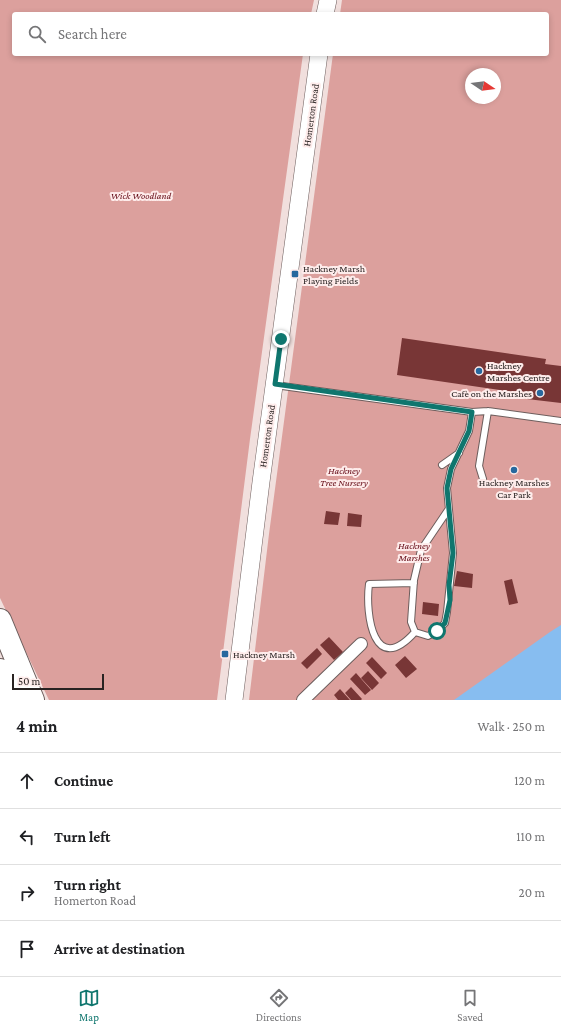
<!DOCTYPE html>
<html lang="en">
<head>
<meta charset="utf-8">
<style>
  :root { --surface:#fff; --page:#f2f2f2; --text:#202124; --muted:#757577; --line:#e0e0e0; --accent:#0f766e }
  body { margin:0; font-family:"Crimson Pro",serif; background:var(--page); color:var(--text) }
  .compass { position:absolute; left:465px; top:68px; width:36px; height:36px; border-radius:50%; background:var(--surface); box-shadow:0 2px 6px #0003; rotate:103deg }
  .scale { position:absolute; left:12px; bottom:10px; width:92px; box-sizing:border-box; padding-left:4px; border:2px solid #292322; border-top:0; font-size:11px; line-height:14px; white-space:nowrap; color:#292322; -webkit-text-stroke:3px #feeceb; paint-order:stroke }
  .stop { position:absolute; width:12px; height:12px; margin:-9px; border:3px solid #0f766e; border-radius:50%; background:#fff }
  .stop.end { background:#0f766e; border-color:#fff; box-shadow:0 1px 4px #0008 }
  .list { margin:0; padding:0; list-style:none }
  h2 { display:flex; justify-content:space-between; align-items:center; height:52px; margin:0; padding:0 16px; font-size:17px }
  h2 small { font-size:13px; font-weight:400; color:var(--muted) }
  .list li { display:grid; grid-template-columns:26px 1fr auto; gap:12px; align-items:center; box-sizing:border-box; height:56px; padding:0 16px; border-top:1px solid var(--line) }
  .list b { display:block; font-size:15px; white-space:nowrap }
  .list p { margin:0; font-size:13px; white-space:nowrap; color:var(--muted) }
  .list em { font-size:13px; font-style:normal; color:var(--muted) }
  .icon { flex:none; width:22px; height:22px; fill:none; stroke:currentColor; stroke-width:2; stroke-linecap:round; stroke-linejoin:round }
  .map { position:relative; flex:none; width:561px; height:700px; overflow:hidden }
  .search { position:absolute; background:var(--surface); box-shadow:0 2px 6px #0003; left:12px; right:12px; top:12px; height:44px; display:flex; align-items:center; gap:10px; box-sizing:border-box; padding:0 14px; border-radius:4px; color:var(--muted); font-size:15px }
  .sheet { height:276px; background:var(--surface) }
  nav { display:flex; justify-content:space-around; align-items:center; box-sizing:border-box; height:56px; border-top:1px solid var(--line); background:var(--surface); font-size:11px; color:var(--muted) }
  nav a { display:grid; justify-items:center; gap:2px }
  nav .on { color:var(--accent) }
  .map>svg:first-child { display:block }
  .green { fill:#dca09d; fill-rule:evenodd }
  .water { fill:#87bdf0 }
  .building { fill:#783636 }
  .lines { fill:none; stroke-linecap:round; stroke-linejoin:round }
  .lane-casing { stroke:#6d5e5d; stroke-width:8 }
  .street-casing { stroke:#6d5e5d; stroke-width:14 }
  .secondary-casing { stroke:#6d5e5d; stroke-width:18 }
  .highway-casing { stroke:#6d5e5d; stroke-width:24 }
  .lane { stroke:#fff; stroke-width:6 }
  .street { stroke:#fff; stroke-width:12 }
  .secondary { stroke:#fff; stroke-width:17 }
  .highway { stroke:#fff; stroke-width:22 }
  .route { stroke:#0f766e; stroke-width:5 }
  .poi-dot { fill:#27689e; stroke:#feeceb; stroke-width:1.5 }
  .labels { text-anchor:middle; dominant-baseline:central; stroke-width:4; stroke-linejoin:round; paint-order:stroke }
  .street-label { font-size:10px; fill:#292322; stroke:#feeceb }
  .park-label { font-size:10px; font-style:italic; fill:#650a15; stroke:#feeceb }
  .poi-label { font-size:10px; fill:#292322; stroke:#feeceb; text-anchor:start }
</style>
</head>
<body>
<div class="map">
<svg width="561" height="700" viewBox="0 0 561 700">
  <rect width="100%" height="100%" fill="#f1dfdd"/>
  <path class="green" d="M0,0H314L311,14H14V54H303L250,439L217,700H49L0,598Z
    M342,0H561V700H249L269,534L333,54H547V14H340ZM471,74H495V98H471Z"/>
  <path class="water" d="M561,625V700H454L550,632Z"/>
  <path class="building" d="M402,338L546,359L545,364L561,366V403L527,399L528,394L397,375Z
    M326,511L340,513L338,525L324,524Z
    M348,513L362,515L361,527L347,526Z
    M457,571L473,574L472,588L454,586Z
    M512,579L518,603L509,605L504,581Z
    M423,602L439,604L438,616L422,614Z
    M329,637L343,652L334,660L320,645Z
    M317,648L322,654L307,669L301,663Z
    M405,656L417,669L406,678L395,665Z
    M372,657L387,673L381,679L366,663Z
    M368,671L379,683L372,690L361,678Z
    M356,673L371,690L365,695L350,679Z
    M351,687L362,699L361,700H351L345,693Z
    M340,689L350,700H338L334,695Z"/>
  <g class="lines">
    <g class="lane-casing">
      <path id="lane" d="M275,385L472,412L488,411L561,421
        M442,465L459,453
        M483,479L479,466L488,411
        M448,510L421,550L414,580L411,622L415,632L428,636L437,631L445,623L447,612L453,553L447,488L451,469L469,431L472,412
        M414,583L369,584C365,615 374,678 415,632"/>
    </g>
    <g class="street-casing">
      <path id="street" d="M303,700L361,644"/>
    </g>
    <g class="secondary-casing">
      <path id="secondary" d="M325,14L328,0
        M234,700L261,482L319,54"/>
    </g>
    <g class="highway-casing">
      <path id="highway" d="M0,620L33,700
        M0,670L11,700"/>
    </g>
    <use href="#lane" class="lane"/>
    <use href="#street" class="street"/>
    <use href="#secondary" class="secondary"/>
    <use href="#highway" class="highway"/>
  </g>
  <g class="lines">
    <path class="route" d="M281,339L275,384L472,412L469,431L451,469L447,488L453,553L449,585L450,600L445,623L437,631"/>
  </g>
  <g class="poi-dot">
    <rect x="291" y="270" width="8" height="8" rx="2"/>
    <circle cx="479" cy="371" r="4"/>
    <circle cx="540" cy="393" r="4"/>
    <circle cx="514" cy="470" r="4"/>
    <rect x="221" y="650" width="8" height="8" rx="2"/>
  </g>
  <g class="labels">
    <g class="street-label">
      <text transform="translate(311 115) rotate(-82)">Homerton Road</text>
      <text transform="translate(267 436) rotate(-82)">Homerton Road</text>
    </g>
    <g class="park-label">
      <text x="141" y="195">Wick Woodland</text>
      <text x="344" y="470">Hackney<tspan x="344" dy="12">Tree Nursery</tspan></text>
      <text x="414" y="545">Hackney<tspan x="414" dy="12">Marshes</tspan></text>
    </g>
    <g class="poi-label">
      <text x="303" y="268">Hackney Marsh<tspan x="303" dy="12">Playing Fields</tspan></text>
      <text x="487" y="365">Hackney<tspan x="487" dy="12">Marshes Centre</tspan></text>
      <text x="532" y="393" text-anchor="end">Cafè on the Marshes</text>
      <text x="514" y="482" text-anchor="middle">Hackney Marshes<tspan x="514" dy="12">Car Park</tspan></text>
      <text x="233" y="654">Hackney Marsh</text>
    </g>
  </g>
</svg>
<svg class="compass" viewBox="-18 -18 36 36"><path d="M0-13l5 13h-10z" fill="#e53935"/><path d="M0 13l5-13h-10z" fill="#757577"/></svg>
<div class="scale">50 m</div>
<div class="stop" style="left:437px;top:631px"></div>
<div class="stop end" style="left:281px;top:339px"></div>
<div class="search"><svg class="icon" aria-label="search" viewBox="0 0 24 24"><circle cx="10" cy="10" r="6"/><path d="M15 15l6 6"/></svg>Search here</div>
</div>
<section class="sheet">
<h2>4 min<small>Walk · 250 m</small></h2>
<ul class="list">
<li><svg class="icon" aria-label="ahead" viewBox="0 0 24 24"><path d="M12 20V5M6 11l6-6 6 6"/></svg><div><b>Continue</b></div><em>120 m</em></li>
<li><svg class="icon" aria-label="left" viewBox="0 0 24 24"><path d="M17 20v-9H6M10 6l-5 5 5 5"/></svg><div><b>Turn left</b></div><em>110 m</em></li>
<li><svg class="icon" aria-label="right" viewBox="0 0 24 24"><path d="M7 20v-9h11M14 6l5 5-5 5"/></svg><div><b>Turn right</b><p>Homerton Road</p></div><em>20 m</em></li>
<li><svg class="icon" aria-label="arrive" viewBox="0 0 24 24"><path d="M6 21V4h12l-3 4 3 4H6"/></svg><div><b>Arrive at destination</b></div></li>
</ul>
</section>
<nav>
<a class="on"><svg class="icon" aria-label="map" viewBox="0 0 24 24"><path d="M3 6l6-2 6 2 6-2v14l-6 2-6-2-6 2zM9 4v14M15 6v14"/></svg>Map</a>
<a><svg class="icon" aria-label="directions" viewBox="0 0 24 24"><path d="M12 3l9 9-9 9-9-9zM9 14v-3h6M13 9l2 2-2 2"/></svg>Directions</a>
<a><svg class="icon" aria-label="saved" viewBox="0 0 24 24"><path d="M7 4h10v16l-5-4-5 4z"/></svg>Saved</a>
</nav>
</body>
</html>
